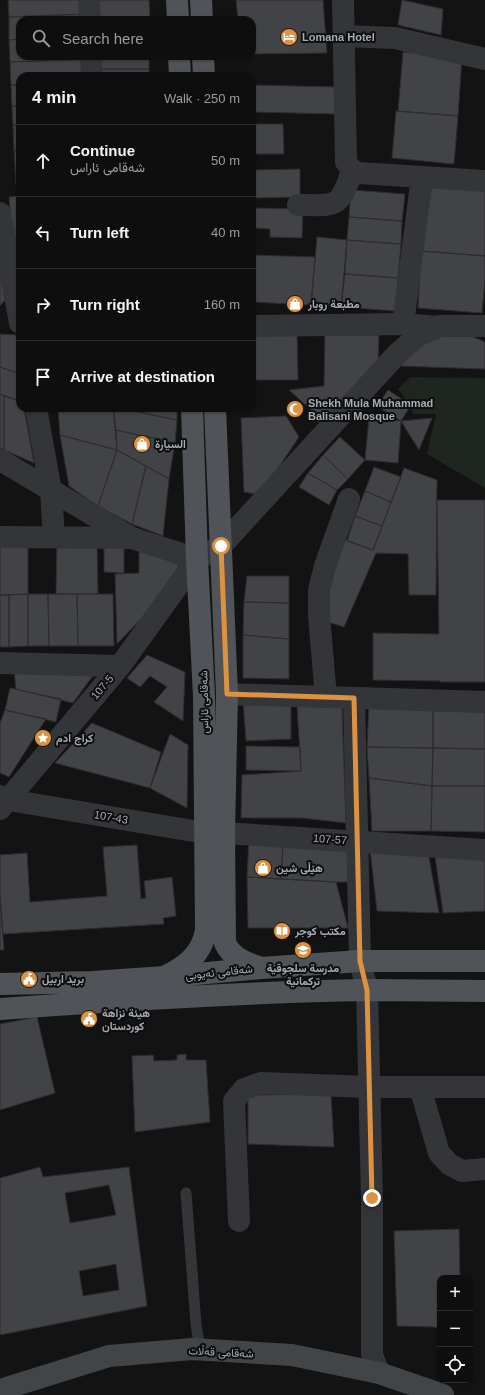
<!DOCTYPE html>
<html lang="en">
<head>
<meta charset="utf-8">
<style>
  :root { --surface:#0e0e0f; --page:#1c1c1d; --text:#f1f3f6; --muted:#9b9c9e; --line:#2e2e2f }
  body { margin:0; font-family:Arial,Vazirmatn,sans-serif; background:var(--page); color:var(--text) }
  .controls { position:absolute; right:12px; bottom:12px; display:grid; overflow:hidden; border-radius:8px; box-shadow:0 1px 3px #0004 }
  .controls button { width:36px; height:36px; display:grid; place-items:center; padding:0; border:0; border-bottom:1px solid var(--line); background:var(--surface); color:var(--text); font:20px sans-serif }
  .stop { position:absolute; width:12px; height:12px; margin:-9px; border:3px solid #dd9241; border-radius:50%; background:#fff }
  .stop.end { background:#dd9241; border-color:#fff; box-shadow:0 1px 4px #0008 }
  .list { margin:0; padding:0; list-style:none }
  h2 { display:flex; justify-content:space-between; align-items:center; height:52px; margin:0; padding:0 16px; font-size:17px }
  h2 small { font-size:13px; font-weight:400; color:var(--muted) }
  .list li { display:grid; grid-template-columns:26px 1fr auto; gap:12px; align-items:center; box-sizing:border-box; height:72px; padding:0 16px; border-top:1px solid var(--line) }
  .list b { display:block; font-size:15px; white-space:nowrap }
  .list p { margin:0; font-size:13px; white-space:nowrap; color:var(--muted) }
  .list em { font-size:13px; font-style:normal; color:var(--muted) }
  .icon { flex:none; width:22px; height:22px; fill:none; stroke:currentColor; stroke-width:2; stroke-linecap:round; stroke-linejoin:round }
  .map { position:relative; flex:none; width:485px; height:1395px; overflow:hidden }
  .search { position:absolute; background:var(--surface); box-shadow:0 1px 3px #0004; left:16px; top:16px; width:240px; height:44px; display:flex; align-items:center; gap:10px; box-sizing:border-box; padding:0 14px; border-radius:12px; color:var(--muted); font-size:15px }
  .panel { position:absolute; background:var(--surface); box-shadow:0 1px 3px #0004; left:16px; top:72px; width:240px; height:340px; border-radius:12px }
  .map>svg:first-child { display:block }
  .green { fill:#1f261f }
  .building { fill:#424347; stroke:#2d2d30; fill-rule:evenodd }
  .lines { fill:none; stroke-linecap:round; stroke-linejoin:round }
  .service { stroke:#343539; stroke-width:11 }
  .minor { stroke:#343539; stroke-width:22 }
  .secondary { stroke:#424548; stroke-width:22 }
  .primary { stroke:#505357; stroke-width:22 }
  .route { stroke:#dd9241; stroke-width:5 }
  .labels { text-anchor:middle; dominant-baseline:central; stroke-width:4; stroke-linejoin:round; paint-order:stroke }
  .poi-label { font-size:11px; font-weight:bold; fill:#a6acb3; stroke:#0e0e0f; text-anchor:start }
  .street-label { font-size:11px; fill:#a6acb3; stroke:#0e0e0f }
</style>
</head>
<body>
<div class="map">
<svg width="485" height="1395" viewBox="0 0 485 1395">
  <rect width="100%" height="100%" fill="#131314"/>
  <path class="green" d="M410,377L485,378V488L427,454L436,414H413L410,405L398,389Z"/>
  <path class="building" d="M8,0H88V14L9,17Z
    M90,0H149L150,20H91Z
    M236,0H323L327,53L252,54V20H238Z
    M402,0L443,9L441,35L398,25Z
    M88,14L89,20H20V39L9,40V17Z
    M20,39V56H90V59L10,62L9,40Z
    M403,52L462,57L458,116L398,111Z
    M93,56H149V69H93Z
    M90,59L91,76H20V85H11L10,62Z
    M93,69H149V76H93Z
    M11,85H20V106H12Z
    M252,85L336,87V114L252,112Z
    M12,106H20V124L13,125Z
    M396,111L458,116L454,164L392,158Z
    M20,124V151H14L13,125Z
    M252,124H283L284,154H252Z
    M14,151H20V185H16Z
    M300,169V197L252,198V170Z
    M426,185L485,190V256L421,251Z
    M351,190L405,194L402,221L349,217Z
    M20,196V248H13L9,197Z
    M252,208L303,209L302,238L270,237V229L252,228Z
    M349,217L402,221L401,244L347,240Z
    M317,237L347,240L341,307L311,305Z
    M347,240L401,244L398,278L345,274Z
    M421,251L485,256V279L482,313L418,308Z
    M252,255L315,257L311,305L252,302Z
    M0,269L5,300L0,306Z
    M345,274L398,278L396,311L341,307Z
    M0,334L18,335L17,373L0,367Z
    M252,334H297L298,380H252Z
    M325,334L379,335L378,365L322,420L289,390L324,386Z
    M430,334L471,336L483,341L485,343V369L398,366Z
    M0,367L17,373L20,386V401L0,394Z
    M388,390L411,405L401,421L377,406Z
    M0,394L4,396V450L0,448Z
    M4,396L20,401V408H24L34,463L4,450Z
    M58,408H113L117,450L60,435Z
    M113,408H119L177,420L175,443L116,430Z
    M119,408H177V420Z
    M286,416L299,437L260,495L244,492L241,418Z
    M369,418L401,421L398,463L365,460Z
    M432,418L419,450L401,421Z
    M116,430L175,443L169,479L117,450Z
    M60,435L117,450L98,506L69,486Z
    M340,437L365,460L348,479L323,455Z
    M117,450L146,466L132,524L98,506Z
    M323,455L348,479L337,490L308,473Z
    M146,466L169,479L163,536L132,524Z
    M374,467L401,477L391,502L365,491Z
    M404,468L437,480L436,595H409L408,554L376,553L344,627L328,622L326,582L341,538L373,550Z
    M308,473L337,490L329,505L299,487Z
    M365,491L391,502L382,526L355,516Z
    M437,500H485V682H440V681L373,680V633L439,634Z
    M355,516L382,526L373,550L347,541Z
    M104,539L124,542V573L104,572Z
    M57,541L97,543L98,594H56Z
    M139,543L179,565L156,603L117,644L115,574L139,573Z
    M0,544L28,545V594L0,595Z
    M247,576H289V603L244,602Z
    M28,594H48L49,646H28Z
    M28,594V646L9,647V595Z
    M48,594H77L78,646H49Z
    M77,594H113L114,646H78Z
    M0,595H9V647H0Z
    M244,602L289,603V639L243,635Z
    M243,635L289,639V679L243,678Z
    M147,655L185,672L183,721L154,702L167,687L150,676L140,687L127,678Z
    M14,670H97L73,703L16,689Z
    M10,688L61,699L56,722L5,710Z
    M291,699V739L246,741L243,700Z
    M297,706H342L346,823L302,818H241L242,775L301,771Z
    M369,706L433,711V748L367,747Z
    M5,710L46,719L9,777L0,773V723Z
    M433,711L485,712V749L433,748Z
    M92,723L161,752L150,788L55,763Z
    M170,734L188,745L187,808L150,788Z
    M246,746L300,747L301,771L246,770Z
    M367,747L433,748L432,786L369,778Z
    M433,748L485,749V786H432Z
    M369,778L432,786L431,831H372Z
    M432,786H485V832L431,831Z
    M249,838L283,844L281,879L247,877Z
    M283,844L354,849V882H336L281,879Z
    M137,845L141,899L146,898L144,881L172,877L176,916L163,918L164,924L3,934L0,893V855L27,853L30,902L107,896L103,847Z
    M370,849L428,852L439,913L377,911Z
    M434,849L485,854V911L443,913Z
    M247,877L336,882L348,928H248Z
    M0,899L4,950H0Z
    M37,1017L55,1093L0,1110V1024Z
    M186,1054V1060H206L210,1122L135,1132L132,1056L153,1055L154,1061L177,1060V1055Z
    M331,1094L334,1147L248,1144V1095Z
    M40,1167L43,1177L129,1167L147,1306L0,1335V1178ZM109,1185L116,1215L70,1223L65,1193ZM116,1264L119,1290L83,1296L79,1271Z
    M459,1229L460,1278H440V1329L434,1327L397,1326L394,1231Z"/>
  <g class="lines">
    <path class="service" d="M186,1193L196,1324L200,1350"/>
    <path class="minor" d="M89,0L90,20
      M343,0L346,162L352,170L359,173L485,181
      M344,36L395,38L485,59
      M91,56L92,76
      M298,205C335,205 340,210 352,170
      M0,213L20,323
      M403,324L422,177
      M252,326L403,324L438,327L440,326H485
      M36,408L51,491L54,537
      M0,460L132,538L197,559
      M0,537L131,538
      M0,663L120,666
      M227,694L485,702
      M326,697L319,616V590L325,566L349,499
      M354,698L360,961L367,990L372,1198V1355L379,1373
      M0,796L9,800L205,833H224L485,850
      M0,809L120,666L197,559L221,546L398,353L419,335L438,327
      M420,1087L439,1153L449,1164L462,1171L485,1169
      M239,1221L234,1101L244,1089L261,1083L369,1087H485"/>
    <path class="secondary" d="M0,1390L109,1356L192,1349L292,1355L379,1373L443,1395"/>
    <path class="primary" d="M177,0L178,20
      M201,0L202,20
      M179,56L180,76
      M203,56L204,76
      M215,408L227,694L224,833L225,943C232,958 246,963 261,968
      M164,977C186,967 202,954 206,930L204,696L197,559L192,408
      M0,984L93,982L164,977L261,968L360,961H485
      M0,1009C122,1000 244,992 367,990C406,990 446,991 485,991"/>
  </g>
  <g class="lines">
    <path class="route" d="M221,546L227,694L354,698L360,961L367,990L372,1198"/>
  </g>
  <defs>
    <g id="hotel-disc" transform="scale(0.9)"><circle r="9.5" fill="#dd9241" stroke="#0e0e0f"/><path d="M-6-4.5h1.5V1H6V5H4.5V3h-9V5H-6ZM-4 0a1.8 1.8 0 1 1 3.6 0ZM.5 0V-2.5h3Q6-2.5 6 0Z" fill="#fff"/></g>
    <g id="shop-disc" transform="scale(0.9)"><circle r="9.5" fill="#dd9241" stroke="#0e0e0f"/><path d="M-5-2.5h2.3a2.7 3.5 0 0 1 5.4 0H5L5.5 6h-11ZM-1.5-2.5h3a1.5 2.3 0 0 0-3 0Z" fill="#fff"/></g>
    <g id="mosque-disc" transform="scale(0.9)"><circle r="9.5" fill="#dd9241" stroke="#0e0e0f"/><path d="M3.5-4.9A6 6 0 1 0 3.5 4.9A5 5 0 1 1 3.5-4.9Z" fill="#fff"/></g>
    <g id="sight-disc" transform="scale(0.9)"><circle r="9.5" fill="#dd9241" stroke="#0e0e0f"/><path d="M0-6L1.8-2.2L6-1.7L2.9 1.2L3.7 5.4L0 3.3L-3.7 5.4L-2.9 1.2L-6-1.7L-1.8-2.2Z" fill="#fff"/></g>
    <g id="library-disc" transform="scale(0.9)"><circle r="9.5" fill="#dd9241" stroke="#0e0e0f"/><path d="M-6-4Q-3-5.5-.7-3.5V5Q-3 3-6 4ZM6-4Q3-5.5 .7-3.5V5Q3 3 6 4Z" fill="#fff"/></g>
    <g id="school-disc" transform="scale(0.9)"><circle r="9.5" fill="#dd9241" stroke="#0e0e0f"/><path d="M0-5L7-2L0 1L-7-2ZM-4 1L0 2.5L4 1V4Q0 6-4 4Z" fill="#fff"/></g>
    <g id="civic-disc" transform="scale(0.9)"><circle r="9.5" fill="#dd9241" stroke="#0e0e0f"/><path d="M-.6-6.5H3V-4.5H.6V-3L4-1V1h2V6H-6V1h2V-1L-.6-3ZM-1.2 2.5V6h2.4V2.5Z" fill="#fff"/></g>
  </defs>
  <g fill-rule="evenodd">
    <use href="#hotel-disc" x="289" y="37"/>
    <use href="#shop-disc" x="295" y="304"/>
    <use href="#mosque-disc" x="295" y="409"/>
    <use href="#shop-disc" x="142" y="444"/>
    <use href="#sight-disc" x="43" y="738"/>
    <use href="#shop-disc" x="263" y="868"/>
    <use href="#library-disc" x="282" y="931"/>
    <use href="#school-disc" x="303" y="950"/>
    <use href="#civic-disc" x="29" y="979"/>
    <use href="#civic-disc" x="89" y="1019"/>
  </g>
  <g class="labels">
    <g class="poi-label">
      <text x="302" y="37">Lomana Hotel</text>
      <text x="308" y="304">مطبعة روبار</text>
      <text x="308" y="403">Shekh Mula Muhammad<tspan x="308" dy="13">Balisani Mosque</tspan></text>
      <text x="155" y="444">السيارة</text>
      <text x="56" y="738">كراج ادم</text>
      <text x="276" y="868">هێڵی شین</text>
      <text x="295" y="931">مكتب كوجر</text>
      <text x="303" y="968" text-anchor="middle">مدرسة سلجوقية<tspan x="303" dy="13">تركمانية</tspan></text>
      <text x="42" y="979">بريد اربيل</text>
      <text x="102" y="1013">هيئة نزاهة<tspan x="102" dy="13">كوردستان</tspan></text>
    </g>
    <g class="street-label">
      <text transform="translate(102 687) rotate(-50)">107-5</text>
      <text transform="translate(204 702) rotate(-91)">شەقامی ئاراس</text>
      <text transform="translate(111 817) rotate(10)">107-43</text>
      <text transform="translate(330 839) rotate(4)">107-57</text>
      <text transform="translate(219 972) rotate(-6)">شەقامی ئەیوبی</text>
      <text transform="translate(221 1352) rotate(3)">شەقامی قەڵات</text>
    </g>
  </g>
</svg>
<div class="controls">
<button>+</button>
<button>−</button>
<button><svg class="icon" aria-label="locate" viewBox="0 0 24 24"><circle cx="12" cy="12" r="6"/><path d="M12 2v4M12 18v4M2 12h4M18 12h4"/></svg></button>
</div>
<div class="stop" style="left:221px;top:546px"></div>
<div class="stop end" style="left:372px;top:1198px"></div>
<div class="search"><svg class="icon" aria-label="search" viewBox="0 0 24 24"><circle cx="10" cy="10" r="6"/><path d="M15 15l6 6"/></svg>Search here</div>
<section class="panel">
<h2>4 min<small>Walk · 250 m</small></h2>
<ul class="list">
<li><svg class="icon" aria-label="ahead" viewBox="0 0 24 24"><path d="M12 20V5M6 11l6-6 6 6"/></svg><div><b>Continue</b><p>شەقامی ئاراس</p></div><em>50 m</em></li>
<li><svg class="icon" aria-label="left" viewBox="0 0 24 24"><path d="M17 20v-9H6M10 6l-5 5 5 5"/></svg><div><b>Turn left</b></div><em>40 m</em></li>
<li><svg class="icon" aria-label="right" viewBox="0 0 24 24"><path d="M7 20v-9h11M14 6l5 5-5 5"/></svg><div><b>Turn right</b></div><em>160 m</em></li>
<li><svg class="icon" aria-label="arrive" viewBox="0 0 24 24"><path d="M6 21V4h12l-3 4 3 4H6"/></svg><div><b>Arrive at destination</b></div></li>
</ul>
</section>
</div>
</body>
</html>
